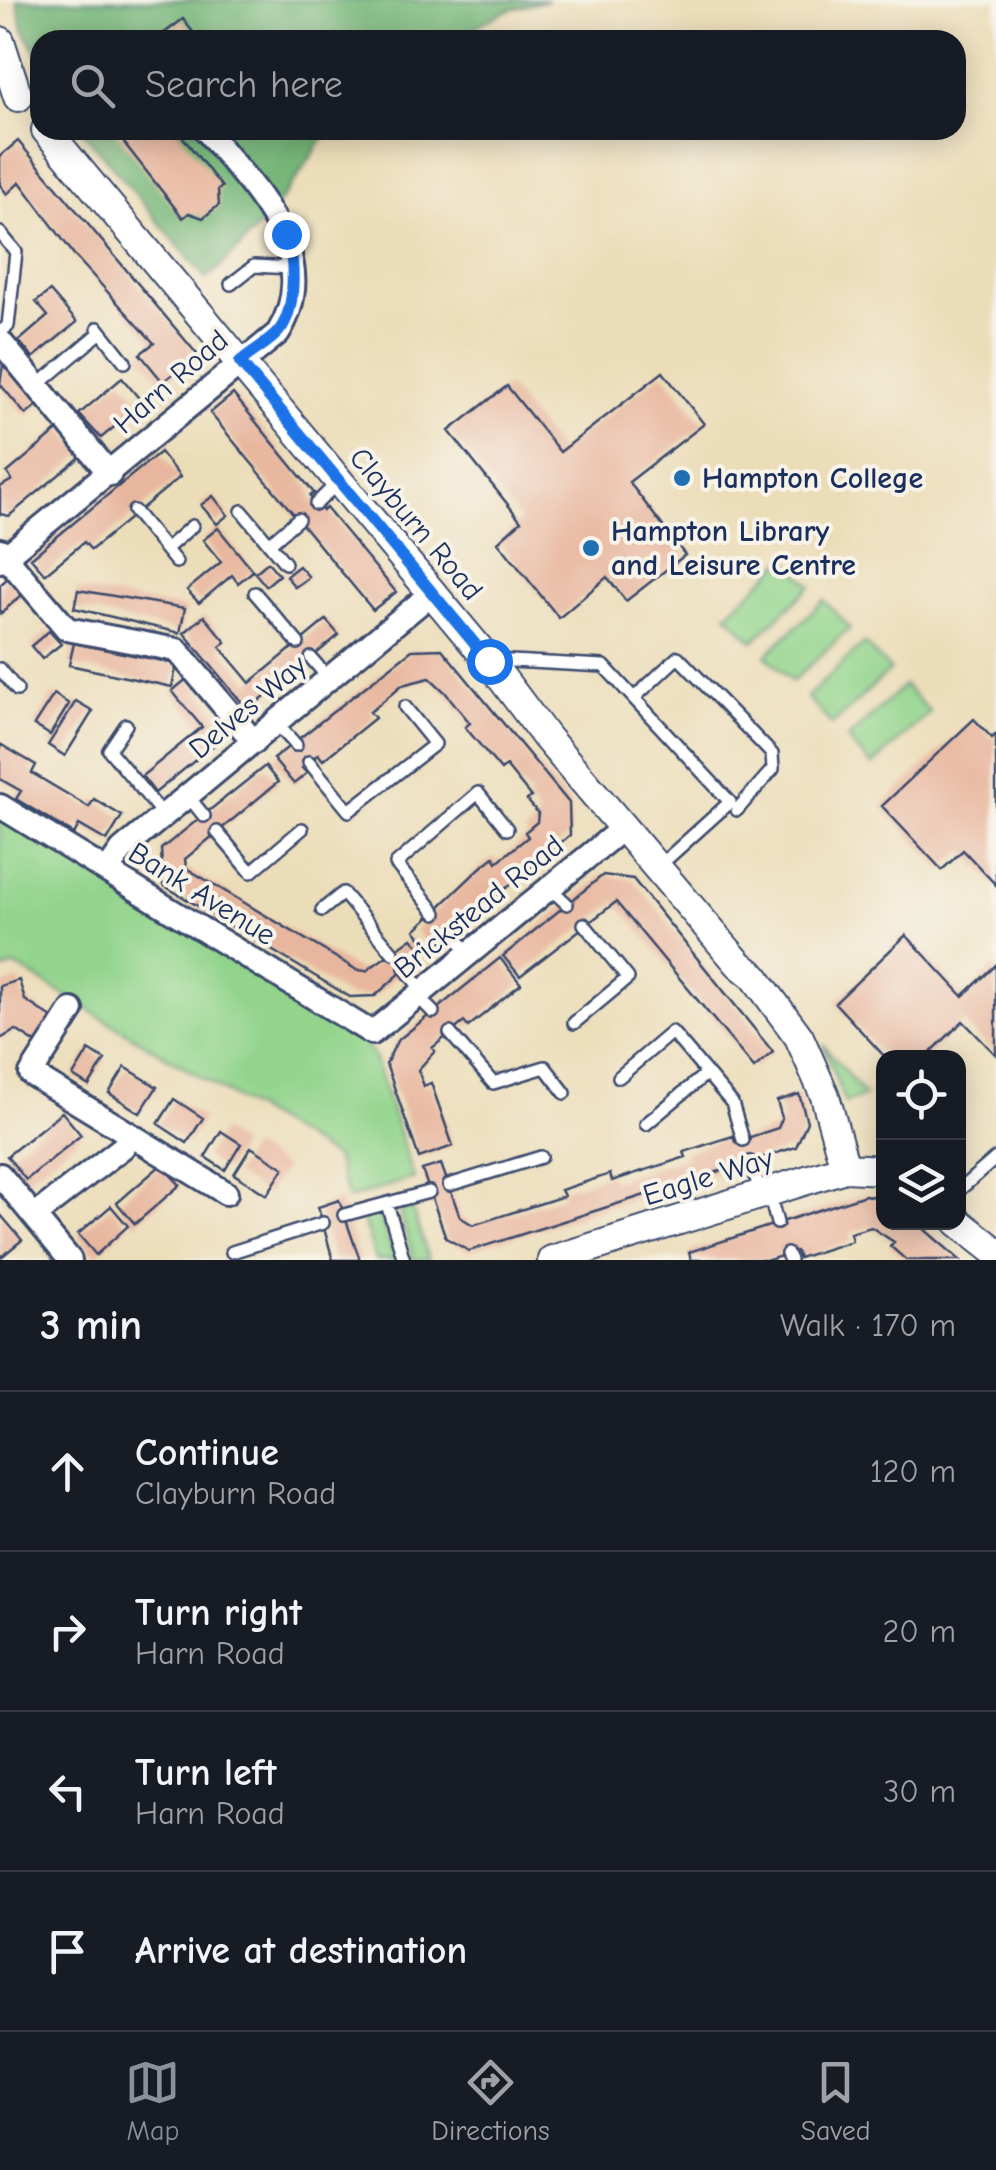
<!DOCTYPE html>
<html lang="en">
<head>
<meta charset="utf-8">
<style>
  :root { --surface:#171b24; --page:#20242c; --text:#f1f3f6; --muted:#9ea1a6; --line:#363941; --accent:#8c9099 }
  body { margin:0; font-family:"Comic Neue",sans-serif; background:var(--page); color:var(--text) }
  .controls { position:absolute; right:30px; bottom:30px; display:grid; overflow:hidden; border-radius:20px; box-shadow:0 5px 25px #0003 }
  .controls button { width:90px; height:90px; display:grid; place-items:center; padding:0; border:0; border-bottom:2px solid var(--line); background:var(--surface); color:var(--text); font:50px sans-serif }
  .stop { position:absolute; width:30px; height:30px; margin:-22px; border:8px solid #1a73e8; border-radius:50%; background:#fff }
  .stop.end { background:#1a73e8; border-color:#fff; box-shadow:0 2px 10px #0008 }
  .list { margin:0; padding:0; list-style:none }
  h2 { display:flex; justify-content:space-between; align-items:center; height:130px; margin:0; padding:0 40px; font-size:42px }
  h2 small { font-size:32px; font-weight:400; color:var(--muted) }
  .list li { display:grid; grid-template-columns:65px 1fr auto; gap:30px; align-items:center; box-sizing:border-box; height:160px; padding:0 40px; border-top:2px solid var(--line) }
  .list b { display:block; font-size:38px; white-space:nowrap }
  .list p { margin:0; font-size:32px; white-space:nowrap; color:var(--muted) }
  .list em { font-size:32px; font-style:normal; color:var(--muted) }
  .icon { flex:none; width:55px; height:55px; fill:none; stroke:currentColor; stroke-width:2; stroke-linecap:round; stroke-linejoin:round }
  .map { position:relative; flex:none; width:996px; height:1260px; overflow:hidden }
  .search { position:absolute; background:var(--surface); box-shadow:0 5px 25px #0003; left:30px; right:30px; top:30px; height:110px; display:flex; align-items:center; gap:25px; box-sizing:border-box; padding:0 35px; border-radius:30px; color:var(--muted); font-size:38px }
  .sheet { height:770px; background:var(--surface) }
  nav { display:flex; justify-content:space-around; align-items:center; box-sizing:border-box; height:140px; border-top:2px solid var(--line); background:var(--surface); font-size:28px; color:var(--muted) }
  nav a { display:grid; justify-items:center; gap:5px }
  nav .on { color:var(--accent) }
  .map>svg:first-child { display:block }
  .green { fill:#92d48c; stroke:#568275; stroke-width:2.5 }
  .forest { fill:#75b678; stroke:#48726b; stroke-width:2.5 }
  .building { fill:#e8b69e }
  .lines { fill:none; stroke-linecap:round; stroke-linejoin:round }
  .service-casing { stroke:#3a496c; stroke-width:16 }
  .minor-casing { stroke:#3a496c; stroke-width:28 }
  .tertiary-casing { stroke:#3a496c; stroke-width:32 }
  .service { stroke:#fff; stroke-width:11 }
  .minor { stroke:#fff; stroke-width:22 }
  .tertiary { stroke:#fff; stroke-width:28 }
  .route { stroke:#1a73e8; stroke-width:12 }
  .poi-dot { fill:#1f6fb2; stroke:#f7f3e8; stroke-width:4 }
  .labels { text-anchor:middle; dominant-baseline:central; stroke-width:8; stroke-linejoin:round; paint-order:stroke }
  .street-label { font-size:30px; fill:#1b2f5e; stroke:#f7f3e8 }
  .poi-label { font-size:30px; font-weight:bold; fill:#1b2f5e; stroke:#f7f3e8; text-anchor:start }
</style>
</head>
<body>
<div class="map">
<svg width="996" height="1260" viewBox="0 0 996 1260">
  <rect width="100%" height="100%" fill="#f7f3e8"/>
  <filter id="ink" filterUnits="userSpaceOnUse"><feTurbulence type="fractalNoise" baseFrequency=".01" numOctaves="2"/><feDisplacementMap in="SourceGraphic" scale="20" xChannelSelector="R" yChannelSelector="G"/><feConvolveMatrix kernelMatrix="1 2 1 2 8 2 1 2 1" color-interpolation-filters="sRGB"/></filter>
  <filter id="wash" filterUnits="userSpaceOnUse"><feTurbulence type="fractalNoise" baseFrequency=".0048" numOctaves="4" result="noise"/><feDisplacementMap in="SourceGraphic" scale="40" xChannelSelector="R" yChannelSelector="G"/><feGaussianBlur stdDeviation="2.25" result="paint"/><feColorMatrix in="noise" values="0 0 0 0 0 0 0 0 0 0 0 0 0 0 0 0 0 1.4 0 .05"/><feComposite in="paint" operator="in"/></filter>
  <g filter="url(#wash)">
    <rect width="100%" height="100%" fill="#ecddb9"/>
    <path class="green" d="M785,559L811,586L753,641L727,614Z
      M824,600L850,628L792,682L766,655Z
      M864,643L890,670L832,725L807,697Z
      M904,685L930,712L872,766L847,739Z
      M0,817L356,1032L374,1056L414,1178L348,1199L335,1158L16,966L0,971Z
      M823,1044L865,1096L845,1103Z
      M410,1203L429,1260H414L400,1215Z
      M371,1213L381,1220L395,1260H376L361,1214Z"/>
    <path class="forest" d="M17,0H548L508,10L449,40H40V59L23,29Z
      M82,130H328C291,190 260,232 206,279Z"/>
    <g id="blocks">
      <path class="building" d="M183,19L199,40H155Z
        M114,130H177L222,187L218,190L219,205L203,218L189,213L183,218Z
        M18,141L197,354L163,382L140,354L154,343L75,256L20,182L7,194L0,185V156Z
        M50,291L77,322L33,358L19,341L48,316L36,302Z
        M4,358L41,402L26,415L0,384Z
        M663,372L704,424L629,482L685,555L626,601L607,577L559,618L498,542L521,521L449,431L507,386L560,452Z
        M122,378L143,403L101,438L79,414Z
        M233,394L314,493L310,496L316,504L323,511L326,508L396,592L373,610L210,413Z
        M62,427L84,454L9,516L0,514V487L12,480L7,473Z
        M160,452L180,477L91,550L84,542L45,574L31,558Z
        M213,496L228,515L217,524L201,505Z
        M218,528L253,571L238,583L232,575L199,603L187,590L221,562L203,540Z
        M268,562L279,575L266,586L255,573Z
        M299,566L309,577L295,587L286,576Z
        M9,577L23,594L0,614V585Z
        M78,590L185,608L180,633L74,608Z
        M204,616L226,642L220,647L250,683L326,620L339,635L248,710L184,633Z
        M49,631L61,644L42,659L31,646Z
        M74,643L177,664L172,687L69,665Z
        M442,649L569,803L570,835L431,950L415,930L480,868L494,857L497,862L528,837L525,832L537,822L538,813L527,800L531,797L506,766L501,770L465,727L470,723L445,692L430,678L402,685L370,712L375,718L323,760L318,754L302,768L307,773L294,784L273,759L412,650Z
        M188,678L231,731L155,793L142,776L202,727L172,691Z
        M54,694L69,704L50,735L34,725Z
        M76,701L93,711L65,756L48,745Z
        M974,719L992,738L996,734V885L963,850L942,870L882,806Z
        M0,744L36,765L32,773L89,807L94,799L122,816L107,841L79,825L74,834L16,799L21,791L0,779Z
        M265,766L278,782L185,859L186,868L357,970L366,971L412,938L424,952L375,996L350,997L163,885L161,849Z
        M603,875L633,879L773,1052L754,1068L616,902L520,976L503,956Z
        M906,935L963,996L996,965V1055L963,1021L925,1058H886L835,1003Z
        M500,958L521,984L468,1027L464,1022L432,1048L435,1051L418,1070L424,1086L431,1083L453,1146L419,1158L386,1064L397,1041Z
        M19,980L25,1000L58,1022L42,1047L16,1030L0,1039V986Z
        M89,1050L105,1060L89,1086L73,1076Z
        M125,1067L157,1087L140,1113L109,1093Z
        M799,1094L807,1122L796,1147L469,1251L446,1238L422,1170L441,1164L460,1217L473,1225L564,1196L561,1190L610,1174L612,1181L686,1157L684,1152L717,1141L733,1136L735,1142L778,1128L782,1118L777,1101Z
        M174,1099L203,1118L187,1143L158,1124Z
        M62,1112L81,1135L26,1180L7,1156Z
        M221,1131L241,1144L225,1170L205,1157Z
        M251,1147L284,1168L267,1195L234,1174Z
        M161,1165L180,1185L135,1224L117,1203Z
        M865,1195L884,1199V1222H916L960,1260H906L890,1246L894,1242L871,1227L850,1233L852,1241L799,1258L796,1251L769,1260H691L689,1252Z
        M339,1200L360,1260H333L318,1207Z
        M111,1206L128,1226L96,1255L78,1234Z
        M0,1214L22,1240L0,1258Z"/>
    </g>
  </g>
  <g filter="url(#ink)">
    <use href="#blocks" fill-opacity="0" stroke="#3a496c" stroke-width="2.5"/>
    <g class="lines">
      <g class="service-casing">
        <path id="service" d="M0,233L16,252L8,326L0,332
          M231,284L254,266L291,268
          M98,328L125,362
          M37,386L101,332
          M316,504L339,481
          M134,511L176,562
          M242,511L285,563
          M269,544L298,519
          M166,549L192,526
          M255,593L298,643
          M311,658L329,679
          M493,660L604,666L730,802L658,867
          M0,669L17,690
          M634,698L678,657L772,754L773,769L737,810
          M276,723L296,745
          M126,725L109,750L164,816
          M309,762L349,811L435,744L405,707
          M188,796L204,816
          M217,832L251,872L302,829
          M550,888L567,904
          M322,910L343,893L393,953
          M436,913L396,864L478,793L507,829
          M452,932L469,954
          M405,968L423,992
          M417,996L433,1012
          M574,1023L628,978L584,924
          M450,1033L493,1083L545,1067L565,1093
          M619,1077L672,1032L732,1103L743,1140
          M646,1124L707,1073
          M750,1162L762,1195
          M449,1185L541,1157
          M958,1191L996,1158
          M769,1193L777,1223
          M387,1204L404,1260
          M344,1215L429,1192
          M232,1252L323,1223
          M787,1254L790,1260"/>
      </g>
      <g class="minor-casing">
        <path id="minor" d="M0,341L110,474
          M0,550L67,629L177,650L254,742
          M0,561L278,333C326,255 251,187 206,130
          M0,806L372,1033L624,827
          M107,871L122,850L432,593
          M72,1010L31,1074L226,1193
          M0,1175L70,1260
          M34,1216L123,1147L130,1135"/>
      </g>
      <g class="tertiary-casing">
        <path id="tertiary" d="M0,41L18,97
          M46,130L489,661L546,737L739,964L754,976L799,1037L825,1096L845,1168
          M958,1222L996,1252
          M552,1260L845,1168L884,1170"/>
      </g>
      <use href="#service" class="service"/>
      <use href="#minor" class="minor"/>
      <use href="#tertiary" class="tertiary"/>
    </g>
  </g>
  <g class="lines" filter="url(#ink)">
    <path class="route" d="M286,234C295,258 297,309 279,331C269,343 252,351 240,362L489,661"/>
  </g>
  <g class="poi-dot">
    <circle cx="682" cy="478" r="10"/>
    <circle cx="591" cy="548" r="10"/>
  </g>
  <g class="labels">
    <g class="street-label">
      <text transform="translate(171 382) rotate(-41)">Harn Road</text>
      <text transform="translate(416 524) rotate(50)">Clayburn Road</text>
      <text transform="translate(248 707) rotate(-40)">Delves Way</text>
      <text transform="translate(202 894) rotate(32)">Bank Avenue</text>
      <text transform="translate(479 907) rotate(-39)">Brickstead Road</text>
      <text transform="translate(708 1177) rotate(-17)">Eagle Way</text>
    </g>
    <g class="poi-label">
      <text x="702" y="478">Hampton College</text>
      <text x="611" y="531">Hampton Library<tspan x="611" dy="34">and Leisure Centre</tspan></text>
    </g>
  </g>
</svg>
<div class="controls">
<button><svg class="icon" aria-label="locate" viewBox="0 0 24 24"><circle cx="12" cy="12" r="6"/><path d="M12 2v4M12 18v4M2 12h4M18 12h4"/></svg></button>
<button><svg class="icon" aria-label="layers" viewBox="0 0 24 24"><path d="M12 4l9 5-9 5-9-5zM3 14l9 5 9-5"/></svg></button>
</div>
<div class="stop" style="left:489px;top:661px"></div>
<div class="stop end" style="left:286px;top:234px"></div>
<div class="search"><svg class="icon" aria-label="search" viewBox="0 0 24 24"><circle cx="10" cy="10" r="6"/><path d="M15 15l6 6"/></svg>Search here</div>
</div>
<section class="sheet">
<h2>3 min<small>Walk · 170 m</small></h2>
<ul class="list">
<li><svg class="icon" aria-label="ahead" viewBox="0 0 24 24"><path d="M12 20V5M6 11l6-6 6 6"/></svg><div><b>Continue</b><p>Clayburn Road</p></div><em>120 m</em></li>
<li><svg class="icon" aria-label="right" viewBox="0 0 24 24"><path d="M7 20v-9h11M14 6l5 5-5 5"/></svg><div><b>Turn right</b><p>Harn Road</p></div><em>20 m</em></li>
<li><svg class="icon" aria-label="left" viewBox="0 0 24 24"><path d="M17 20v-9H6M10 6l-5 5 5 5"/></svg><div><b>Turn left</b><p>Harn Road</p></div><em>30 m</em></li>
<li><svg class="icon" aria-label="arrive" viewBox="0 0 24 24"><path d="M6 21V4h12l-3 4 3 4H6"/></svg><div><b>Arrive at destination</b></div></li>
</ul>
</section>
<nav>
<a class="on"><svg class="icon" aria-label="map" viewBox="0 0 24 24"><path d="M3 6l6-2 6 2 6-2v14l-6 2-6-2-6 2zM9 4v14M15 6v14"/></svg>Map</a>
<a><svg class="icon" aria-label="directions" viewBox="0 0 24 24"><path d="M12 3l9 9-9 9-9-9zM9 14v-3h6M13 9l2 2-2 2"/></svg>Directions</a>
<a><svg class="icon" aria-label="saved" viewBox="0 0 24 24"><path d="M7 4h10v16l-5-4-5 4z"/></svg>Saved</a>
</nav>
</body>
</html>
